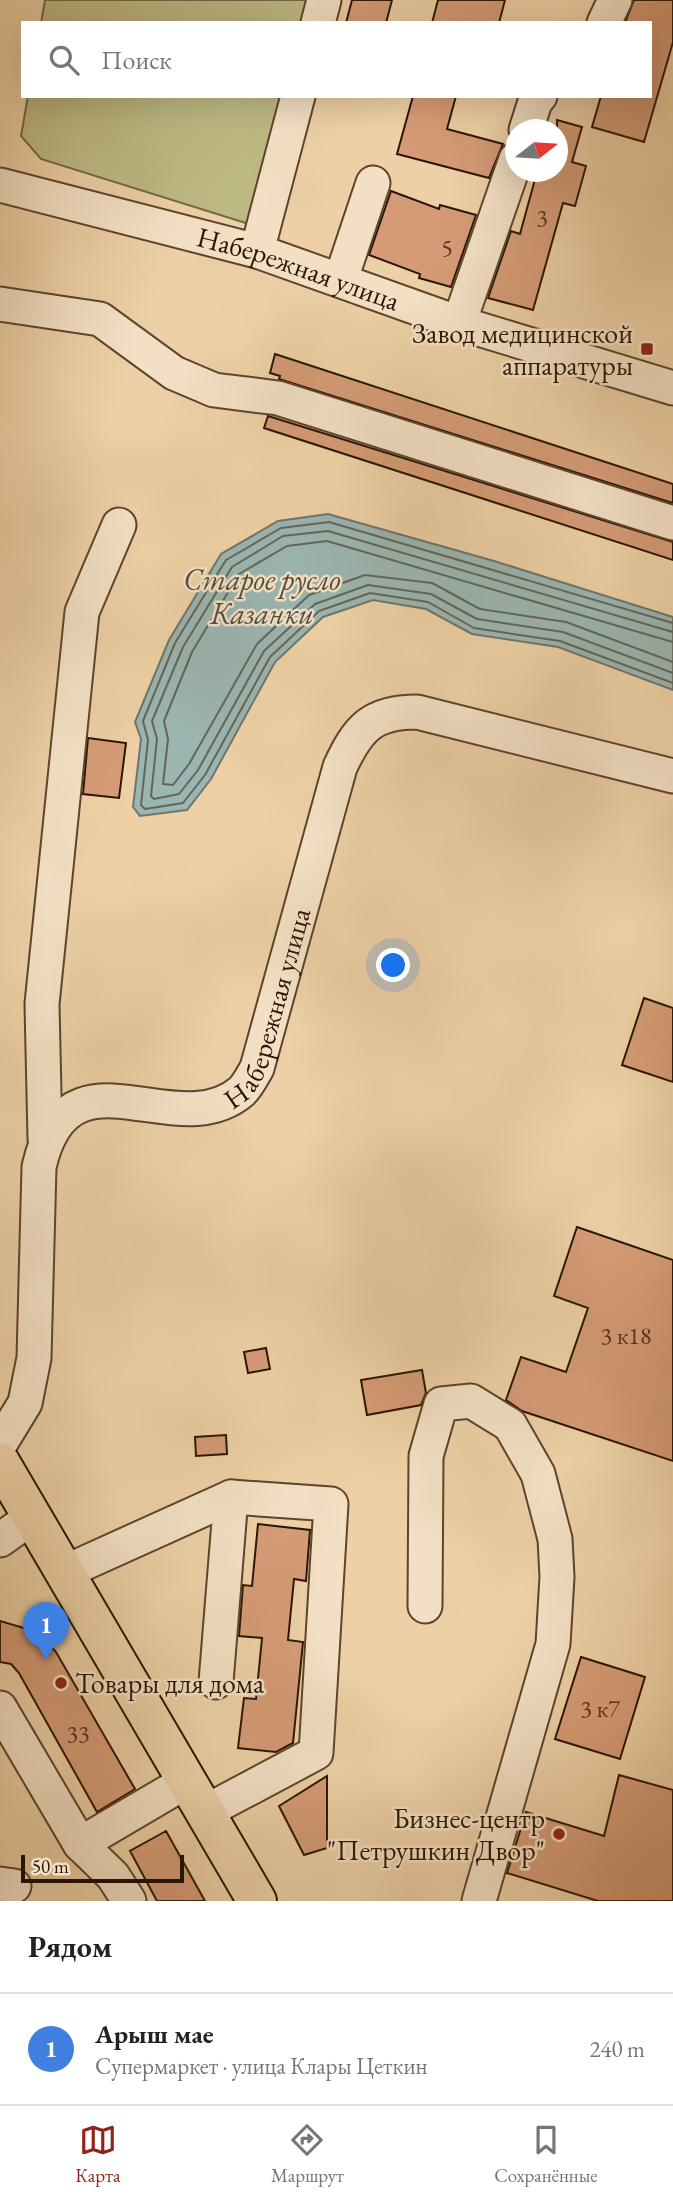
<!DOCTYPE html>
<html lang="ru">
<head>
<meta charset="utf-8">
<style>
  :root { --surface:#fff; --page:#f2f2f2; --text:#222; --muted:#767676; --line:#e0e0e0; --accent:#8f2418 }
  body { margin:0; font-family:"EB Garamond",serif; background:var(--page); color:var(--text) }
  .compass { position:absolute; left:505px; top:119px; width:63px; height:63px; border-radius:50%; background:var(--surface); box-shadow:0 7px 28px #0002; rotate:73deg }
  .scale { position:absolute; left:21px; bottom:18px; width:163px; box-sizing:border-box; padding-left:7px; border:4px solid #2b1505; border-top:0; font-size:19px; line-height:24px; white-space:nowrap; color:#2b1505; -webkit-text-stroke:5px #f3e0c4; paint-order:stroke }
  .you { position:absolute; left:394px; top:966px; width:24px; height:24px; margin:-18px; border:5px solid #fff; border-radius:50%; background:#1a73e8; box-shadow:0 0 0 10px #1a73e833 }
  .badge { display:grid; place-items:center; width:46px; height:46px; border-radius:50%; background:var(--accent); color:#fff; font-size:23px; font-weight:700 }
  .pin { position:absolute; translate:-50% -58px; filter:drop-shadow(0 2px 4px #0008) }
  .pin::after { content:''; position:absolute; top:37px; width:24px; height:21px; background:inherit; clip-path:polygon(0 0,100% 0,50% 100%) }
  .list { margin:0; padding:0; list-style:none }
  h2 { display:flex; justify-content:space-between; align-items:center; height:91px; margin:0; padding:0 28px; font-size:30px }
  h2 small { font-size:23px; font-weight:400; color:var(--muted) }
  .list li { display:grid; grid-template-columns:46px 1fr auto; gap:21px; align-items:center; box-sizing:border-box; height:112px; padding:0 28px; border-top:2px solid var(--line) }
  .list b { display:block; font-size:26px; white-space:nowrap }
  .list p { margin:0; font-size:23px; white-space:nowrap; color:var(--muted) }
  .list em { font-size:23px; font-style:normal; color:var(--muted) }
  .icon { flex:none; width:38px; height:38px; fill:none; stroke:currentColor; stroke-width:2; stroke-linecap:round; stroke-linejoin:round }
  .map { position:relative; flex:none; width:673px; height:1901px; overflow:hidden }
  .search { position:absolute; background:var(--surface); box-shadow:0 7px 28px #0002; left:21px; right:21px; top:21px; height:77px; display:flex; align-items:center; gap:18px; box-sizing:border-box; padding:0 24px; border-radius:0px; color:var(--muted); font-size:26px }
  .sheet { height:203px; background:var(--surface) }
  nav { display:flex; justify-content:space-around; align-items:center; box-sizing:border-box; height:98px; border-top:2px solid var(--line); background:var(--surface); font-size:19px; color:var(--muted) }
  nav a { display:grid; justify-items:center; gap:4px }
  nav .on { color:var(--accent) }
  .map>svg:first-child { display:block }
  .green { fill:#bdb983; stroke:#746744; stroke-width:2 }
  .water { fill:#9bb5b0; stroke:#6e756c; stroke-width:2 }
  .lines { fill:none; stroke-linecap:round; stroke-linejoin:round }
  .shore { stroke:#63655a; stroke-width:2 }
  .building { fill:#d59b76; stroke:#2b1505; stroke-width:2 }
  .minor-casing { stroke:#5c442d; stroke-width:37 }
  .major-casing { stroke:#2b1505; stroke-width:42 }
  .minor { stroke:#f3e0c4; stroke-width:33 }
  .major { stroke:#edd0a5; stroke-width:38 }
  .poi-dot { fill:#8f2418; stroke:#f3e0c4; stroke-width:2.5 }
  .labels { text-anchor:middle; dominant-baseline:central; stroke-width:5; stroke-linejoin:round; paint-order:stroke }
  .number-label { font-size:24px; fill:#563621 }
  .street-label { font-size:28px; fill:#2b1505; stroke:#f3e0c4 }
  .poi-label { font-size:28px; fill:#2b1505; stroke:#f3e0c4; text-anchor:end }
  .water-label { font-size:30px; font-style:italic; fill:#524d41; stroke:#f3e0c4 }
</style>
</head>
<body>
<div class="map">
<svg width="673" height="1901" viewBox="0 0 673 1901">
  <rect width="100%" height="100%" fill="#edd0a5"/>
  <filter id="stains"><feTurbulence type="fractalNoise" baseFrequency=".00286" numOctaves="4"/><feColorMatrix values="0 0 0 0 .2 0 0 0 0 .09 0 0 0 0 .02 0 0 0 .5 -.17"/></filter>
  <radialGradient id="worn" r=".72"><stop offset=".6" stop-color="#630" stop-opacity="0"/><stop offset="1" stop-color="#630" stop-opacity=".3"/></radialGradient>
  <path class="green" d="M45,0H311L305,23H41Z
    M28,96H286L252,225L41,159L21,136Z"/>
  <path class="water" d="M328,514L494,561L673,617V690L558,647L472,634L426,609L373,600L323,617L275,662L211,779L187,810L140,816L133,807L141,739L135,722L169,640L221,554L278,521Z"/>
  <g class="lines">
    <path class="shore" d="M673,623L329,522L281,528L226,560L175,643L143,721L148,740L141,805L145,809L183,803L205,775L270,657L319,611L370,593L428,602L474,628L560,641L673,683
      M673,632L328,531L283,536L232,567L183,647L152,721L157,739L151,796L154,799L179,794L198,770L264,651L315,604L368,585L431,594L477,619L563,632L673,673
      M673,642L327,541L287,546L239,574L192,652L164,721L168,739L163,784L173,785L189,764L257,644L309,595L365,575L432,583L480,609L566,622L673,662"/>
  </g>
  <path class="building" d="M352,0H392L386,23H346Z
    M438,0H505L499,23H432Z
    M634,0H673V42L644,142L592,127L601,96H650V23H625Z
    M413,96H456L447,129L503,144L489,178L397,154Z
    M557,120L582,127L572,162L586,166L575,206L563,203L533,310L488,298L511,231L520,234L537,172H557Z
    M391,191L439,209L440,205L476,215L451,287L419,278L420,274L369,255Z
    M275,354L673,484V503L279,379L280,376L270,373Z
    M268,416L673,542V560L264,428Z
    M88,738L126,743L119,798L83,794Z
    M644,998L673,1008V1082L622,1065Z
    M577,1227L673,1260V1461L522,1411L506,1400L521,1357L566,1372L588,1308L554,1296Z
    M266,1348L270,1369L248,1373L244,1352Z
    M422,1370L426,1393L421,1405L367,1415L361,1380Z
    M226,1435L227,1454L196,1456L195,1437Z
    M258,1524L310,1530L306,1581L294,1579L288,1640L303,1642L293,1743L276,1752L238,1748L244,1698L256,1699L262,1638L239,1636L243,1585L252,1586Z
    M0,1621L37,1632L56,1652L135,1789L97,1812L19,1673L11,1664L0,1662Z
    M581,1657L645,1677L620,1759L555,1739Z
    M619,1775L673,1790V1901H598L507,1873L526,1812L604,1836Z
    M327,1776V1848L304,1855L279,1806Z
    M166,1831L205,1901H157L130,1851Z"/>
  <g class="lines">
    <g class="minor-casing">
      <g id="minor">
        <path d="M318,23L324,0"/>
        <path d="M604,23L615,0"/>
        <path d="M526,130L535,102L540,96"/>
        <path id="s1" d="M0,185L257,251L459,323L673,388"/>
        <path d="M257,251L298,96"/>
        <path d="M341,279L373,183"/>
        <path d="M0,304L100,319L174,373L214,390L278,398L673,523"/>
        <path d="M459,323L516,159"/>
        <path d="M45,1139L42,1004L82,612L119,525"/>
        <path id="s2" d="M0,1444L25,1403L34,1358L39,1167C68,1038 176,1148 242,1091C248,1085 253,1075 257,1068L340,767C358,728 372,712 417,712L673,776"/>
        <path d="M0,1540L32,1517"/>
        <path d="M65,1572L231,1497L331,1504L316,1753L205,1812"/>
        <path d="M425,1606L426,1456L441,1404L471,1401L510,1425L538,1474L555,1539L557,1577L553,1644L479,1901"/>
        <path d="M216,1682L231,1497"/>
        <path d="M0,1708L80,1844L187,1781"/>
        <path d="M80,1844L113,1876L129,1901"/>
        <path d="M0,1884L14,1886"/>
      </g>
    </g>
    <g class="major-casing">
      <path id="major" d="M0,1462L257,1901"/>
    </g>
    <use href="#minor" class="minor"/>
    <use href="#major" class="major"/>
  </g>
  <g class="poi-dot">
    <rect x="640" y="342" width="14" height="14" rx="3.5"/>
    <circle cx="61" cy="1683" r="7"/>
    <circle cx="559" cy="1834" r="7"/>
  </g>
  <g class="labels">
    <g class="number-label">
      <text x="542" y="217">3</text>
      <text x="447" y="247">5</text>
      <text x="626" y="1335">3 к18</text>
      <text x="600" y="1708">3 к7</text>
      <text x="78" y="1733">33</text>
    </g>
    <g class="street-label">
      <text stroke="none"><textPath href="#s1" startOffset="310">Набережная улица</textPath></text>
      <text stroke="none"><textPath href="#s2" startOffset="616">Набережная улица</textPath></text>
    </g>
    <g class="poi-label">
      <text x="633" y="333">Завод медицинской<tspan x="633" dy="32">аппаратуры</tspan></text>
      <text x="75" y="1683" text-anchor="start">Товары для дома</text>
      <text x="545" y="1818">Бизнес-центр<tspan x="545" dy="32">"Петрушкин Двор"</tspan></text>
    </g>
    <g class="water-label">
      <text x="262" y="579">Старое русло<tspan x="262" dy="34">Казанки</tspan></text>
    </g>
  </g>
  <rect width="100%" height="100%" filter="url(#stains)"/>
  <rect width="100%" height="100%" fill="url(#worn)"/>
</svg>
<svg class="compass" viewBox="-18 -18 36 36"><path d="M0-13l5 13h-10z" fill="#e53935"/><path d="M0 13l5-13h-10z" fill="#767676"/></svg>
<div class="scale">50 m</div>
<div class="you"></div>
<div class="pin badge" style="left:46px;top:1660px;background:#3f7fe0">1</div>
<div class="search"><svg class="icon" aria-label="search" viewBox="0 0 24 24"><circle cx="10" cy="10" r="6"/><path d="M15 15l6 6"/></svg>Поиск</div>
</div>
<section class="sheet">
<h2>Рядом<small></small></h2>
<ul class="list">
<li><span class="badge" style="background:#3f7fe0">1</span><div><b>Арыш мае</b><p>Супермаркет · улица Клары Цеткин</p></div><em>240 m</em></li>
</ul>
</section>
<nav>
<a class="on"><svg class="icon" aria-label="map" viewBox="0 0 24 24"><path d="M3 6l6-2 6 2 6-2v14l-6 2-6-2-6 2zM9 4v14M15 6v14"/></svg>Карта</a>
<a><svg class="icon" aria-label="directions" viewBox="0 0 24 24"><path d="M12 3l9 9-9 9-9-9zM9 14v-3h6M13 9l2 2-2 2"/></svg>Маршрут</a>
<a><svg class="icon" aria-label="saved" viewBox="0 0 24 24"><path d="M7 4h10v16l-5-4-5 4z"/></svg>Сохранённые</a>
</nav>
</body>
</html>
